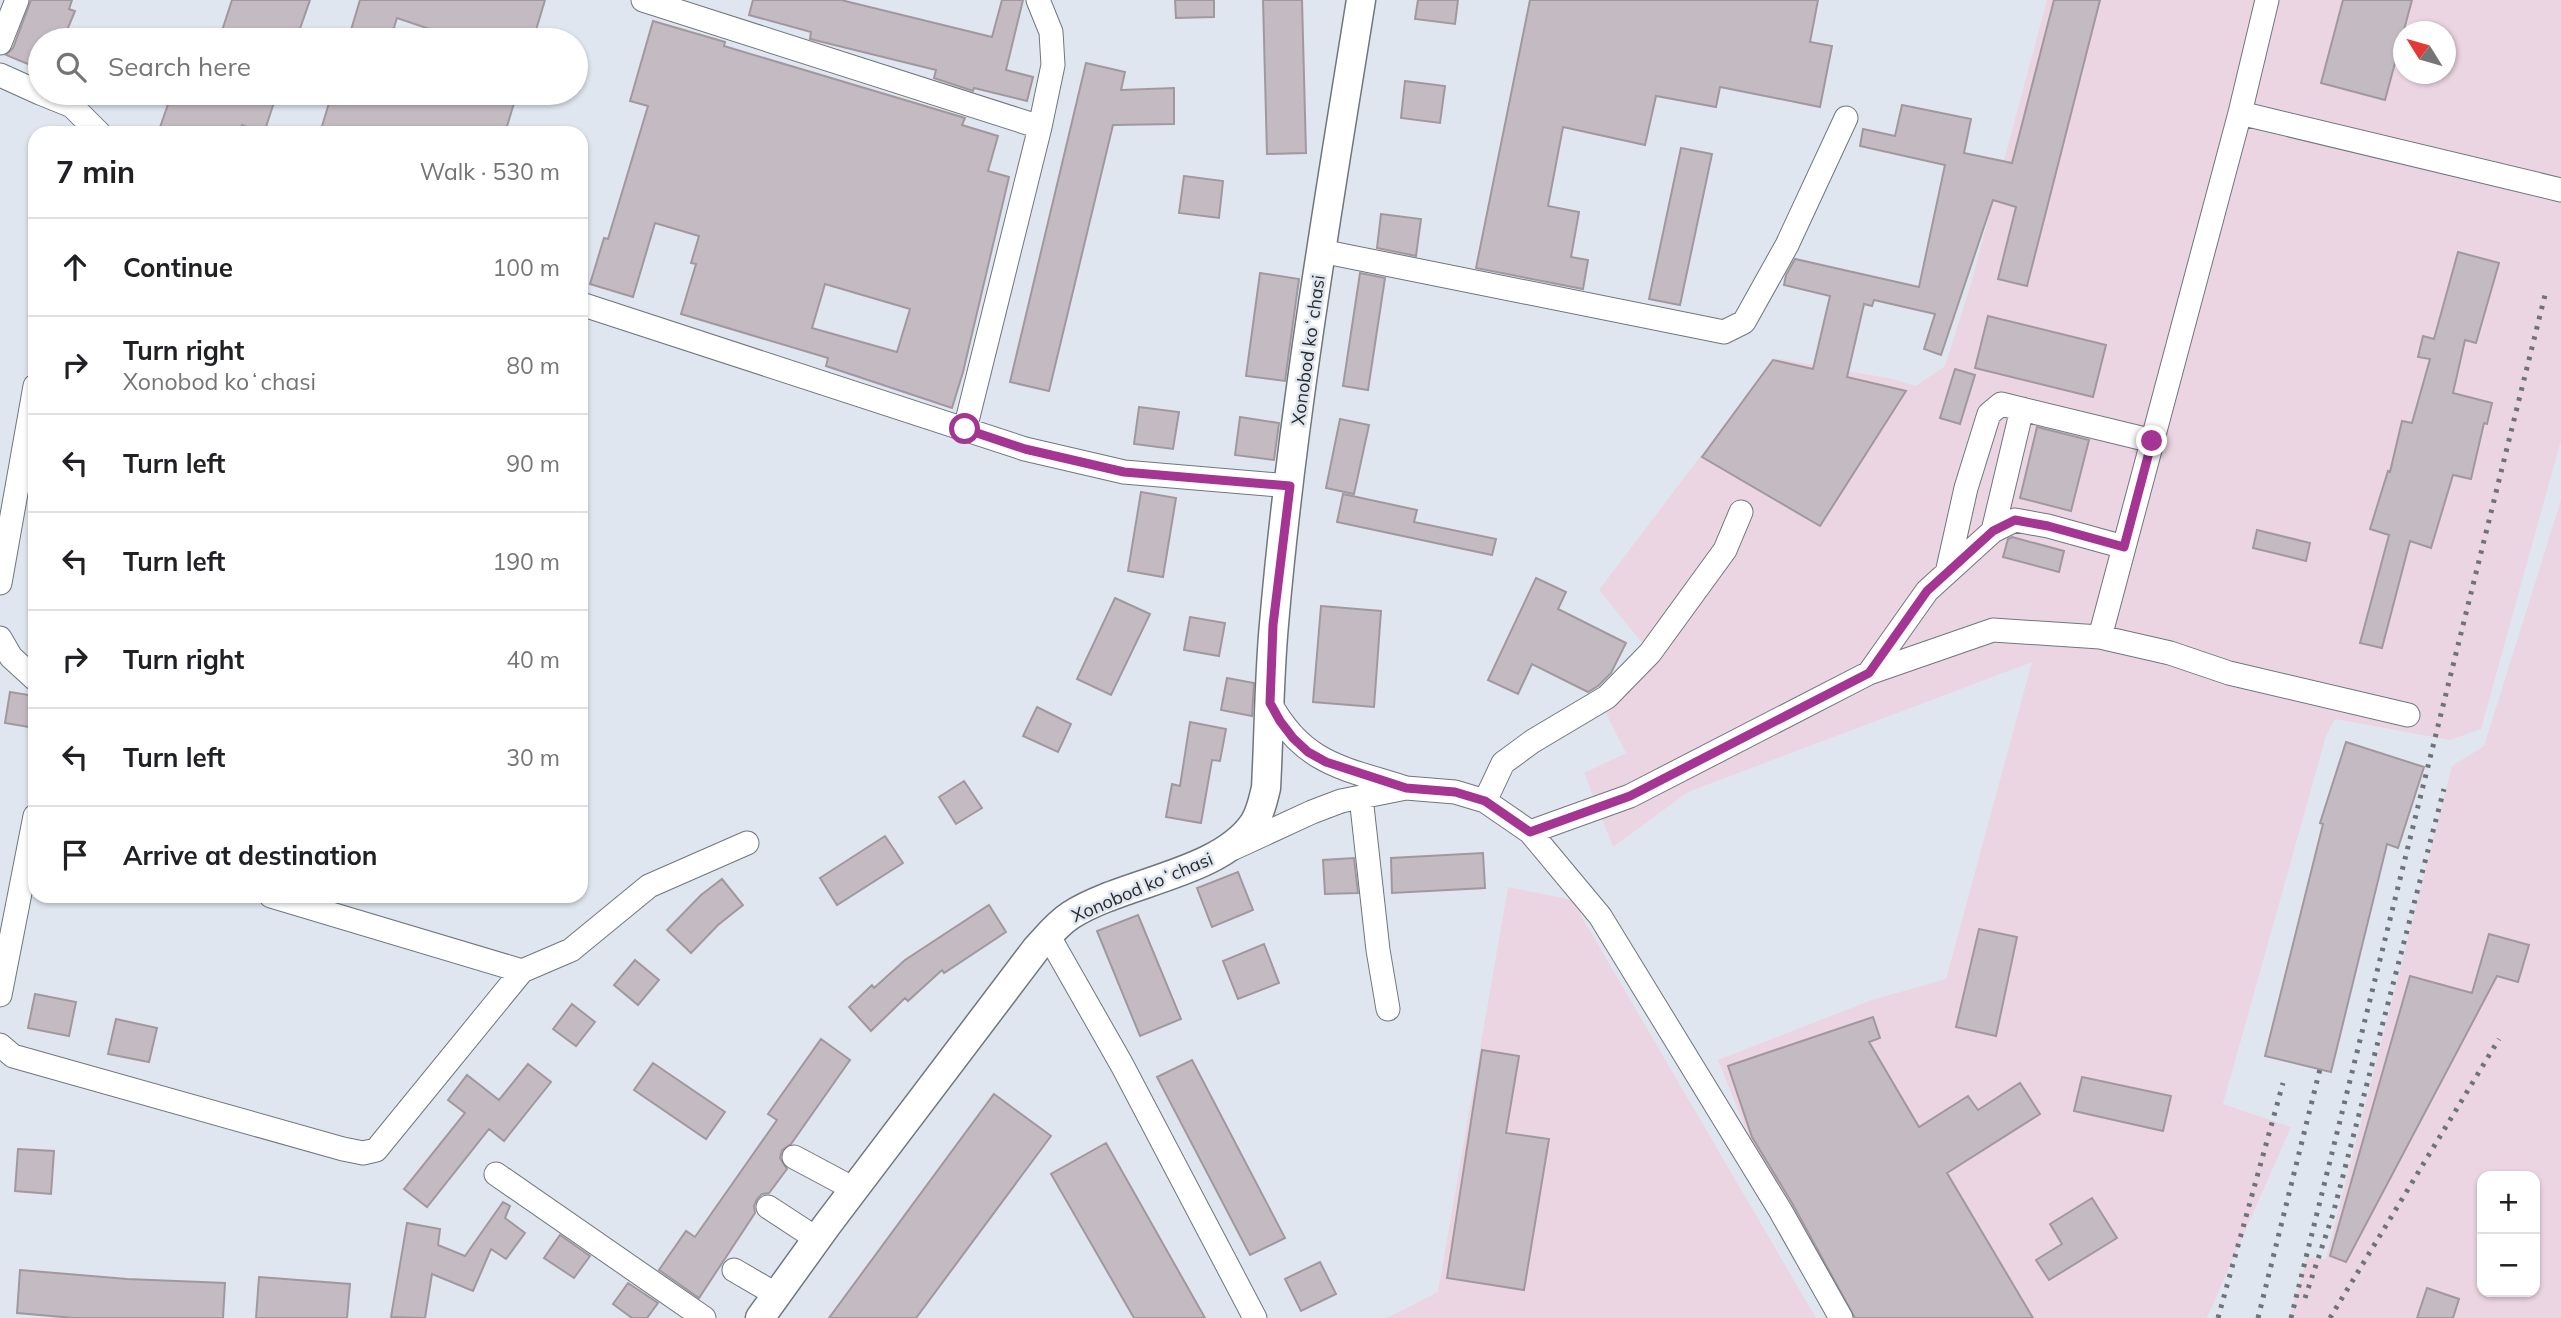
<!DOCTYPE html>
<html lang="en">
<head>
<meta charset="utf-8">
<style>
  :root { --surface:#fff; --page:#f6f6f6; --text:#202124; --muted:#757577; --line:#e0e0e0 }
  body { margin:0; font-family:Mulish,sans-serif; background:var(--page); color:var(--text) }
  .controls { position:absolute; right:21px; bottom:21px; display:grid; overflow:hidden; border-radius:14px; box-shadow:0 2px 5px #0004 }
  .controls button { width:63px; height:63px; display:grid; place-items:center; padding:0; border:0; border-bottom:2px solid var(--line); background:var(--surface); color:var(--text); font:35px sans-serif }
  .compass { position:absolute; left:2393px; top:21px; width:63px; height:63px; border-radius:50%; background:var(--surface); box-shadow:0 2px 5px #0004; rotate:307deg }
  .stop { position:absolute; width:21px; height:21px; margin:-16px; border:5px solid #a53592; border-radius:50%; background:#fff }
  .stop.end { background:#a53592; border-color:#fff; box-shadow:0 2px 7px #0008 }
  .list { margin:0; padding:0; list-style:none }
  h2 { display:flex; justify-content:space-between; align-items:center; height:91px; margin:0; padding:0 28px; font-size:30px }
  h2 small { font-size:23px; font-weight:400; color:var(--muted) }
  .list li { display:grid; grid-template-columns:46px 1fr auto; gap:21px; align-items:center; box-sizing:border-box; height:98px; padding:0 28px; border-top:2px solid var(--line) }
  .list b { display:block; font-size:26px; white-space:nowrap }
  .list p { margin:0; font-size:23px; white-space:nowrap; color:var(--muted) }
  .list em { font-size:23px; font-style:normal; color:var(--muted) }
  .icon { flex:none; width:38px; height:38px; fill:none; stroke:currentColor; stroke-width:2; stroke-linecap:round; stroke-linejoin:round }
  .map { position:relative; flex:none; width:2561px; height:1318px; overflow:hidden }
  .search { position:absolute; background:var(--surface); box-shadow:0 2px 5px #0004; left:28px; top:28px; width:560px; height:77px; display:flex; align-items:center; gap:18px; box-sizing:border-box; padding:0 24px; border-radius:38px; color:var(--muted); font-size:26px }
  .panel { position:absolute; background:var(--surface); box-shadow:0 2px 5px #0004; left:28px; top:126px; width:560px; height:777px; border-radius:21px }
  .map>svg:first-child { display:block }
  .industrial { fill:#ebd5e2; fill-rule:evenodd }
  .building { fill:#c4bbc2; stroke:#a1989f; stroke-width:2; fill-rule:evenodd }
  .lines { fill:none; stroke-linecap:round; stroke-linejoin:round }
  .minor-casing { stroke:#70767d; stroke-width:25 }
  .major-casing { stroke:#70767d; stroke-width:31 }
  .minor { stroke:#fff; stroke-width:23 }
  .major { stroke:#fff; stroke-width:28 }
  .rail { stroke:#6f7379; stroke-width:5; stroke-dasharray:3.5 7; stroke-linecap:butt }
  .route { stroke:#a53592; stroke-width:9 }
  .labels { text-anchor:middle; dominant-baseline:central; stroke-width:5; stroke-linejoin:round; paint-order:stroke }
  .street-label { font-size:18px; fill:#272a2d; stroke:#e0e6ef }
</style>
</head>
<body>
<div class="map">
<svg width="2561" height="1318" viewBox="0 0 2561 1318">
  <rect width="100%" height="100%" fill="#e0e6ef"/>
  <path class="industrial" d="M2047,0H2561V440L2481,729L2450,740L2335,719L2326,736L2223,1104L2291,1127L2207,1318H1855L1751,1142L1718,1060L1872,1000L1946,979L2032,662L1688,792L1613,847L1584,773L1626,753L1598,698L1643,644L1599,590L1775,358L1893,379L1916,386L1945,366L1972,280ZM2404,32H2446V74H2404Z
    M2561,500V1318H2289L2307,1258L2326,1259L2452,766L2484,746ZM2482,1176H2535V1292H2482Z
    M1508,887L1572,900L1816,1318H1387L1438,1292Z"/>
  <path class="building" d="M31,0H72L69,9L75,11L63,40H40V69L6,55L13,48Z
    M232,0H310L296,40H219Z
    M360,0H545L533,40H462L397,18L390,40H348Z
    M753,0H841L992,37L1002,0H1023L1006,70L1033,77L1027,101L974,88L973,91L934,78L936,70L810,39L811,32L749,15Z
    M1175,0H1214V17L1176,18Z
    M1263,0H1302L1306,153L1267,154Z
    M1418,0H1458L1455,24L1415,19Z
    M1530,0H1818L1810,42L1832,46L1820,107L1720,87L1716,107L1656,96L1645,145L1563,127L1548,206L1579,212L1571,257L1588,260L1583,289L1476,268Z
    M2054,0H2100L2027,286L1998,279L2016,207L1993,200L1941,355L1924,349L1935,314L1874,300L1872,306L1864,304L1847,377L1906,391L1820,526L1702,457L1773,360L1813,369L1830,296L1784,285L1786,275L1795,259L1919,287L1945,165L1860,146L1863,129L1895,136L1902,105L1971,119L1964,153L2012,163Z
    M2343,0H2412L2385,100L2321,83Z
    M653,21L725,42L724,46L965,118L962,125L998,136L988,171L1009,177L963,372L952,408L826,366L828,358L681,314L696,264L691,263L699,236L655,223L633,297L590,284L604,238L608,239L648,106L630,101ZM825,284L910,309L897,352L812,328Z
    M1086,63L1125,72L1121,90L1174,88V124L1113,125L1049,391L1010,382Z
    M1405,81L1445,86L1440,123L1401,118Z
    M172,93H277L264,133L242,125L239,133H158Z
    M332,93H517L505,133H320Z
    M1681,148L1712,154L1680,305L1649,299Z
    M1184,176L1223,181L1219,218L1179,213Z
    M1381,214L1421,219L1416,256L1377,248Z
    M2458,252L2499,263L2476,343L2465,340L2453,393L2492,403L2487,424L2484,423L2471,479L2453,475L2431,548L2410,541L2382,648L2360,643L2389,535L2370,529L2388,471L2390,472L2402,421L2412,423L2430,359L2418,357L2423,336L2434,339Z
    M1260,273L1299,279L1285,381L1246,376Z
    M1360,273L1385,278L1368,390L1343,386Z
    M1988,316L2106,345L2093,397L1975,368Z
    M1955,369L1975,375L1960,424L1940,418Z
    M1139,407L1179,412L1173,449L1134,444Z
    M1240,417L1279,423L1274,460L1235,455Z
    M1340,419L1369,425L1354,494L1326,488Z
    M2037,427L2089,440L2071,511L2020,498Z
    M1141,492L1176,498L1163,577L1128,571Z
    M1343,494L1417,510L1414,522L1496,539L1492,555L1337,522Z
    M2257,530L2310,543L2306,561L2253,548Z
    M2012,537L2064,551L2059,572L2003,557L2008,539Z
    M1536,578L1566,592L1558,609L1626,643L1611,673L1598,686L1588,692L1532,664L1518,694L1488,680Z
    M1115,598L1150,614L1111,695L1077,679Z
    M1321,606L1381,611L1374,707L1313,702Z
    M1190,617L1225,623L1219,656L1184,650Z
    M1227,678L1254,683L1252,716L1221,710Z
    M10,692L35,696V728L5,723Z
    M1037,707L1071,724L1058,752L1023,736Z
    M1190,722L1226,729L1220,761L1212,760L1201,823L1166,817L1172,784L1180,786Z
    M2346,742L2424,767L2398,848L2387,844L2331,1072L2265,1056L2323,824L2320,823Z
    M964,781L982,808L956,824L939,797Z
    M885,836L903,863L837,905L820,878Z
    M1483,853L1485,888L1392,893L1391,858Z
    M1354,858L1358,893L1325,894L1323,860Z
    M1238,872L1253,910L1212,927L1197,888Z
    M722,879L743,905L718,925L691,953L667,930L701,895Z
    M989,905L1006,932L944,973L942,970L908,1001L905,998L871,1031L849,1007L872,985L874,988L905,960Z
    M1138,915L1181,1019L1140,1036L1097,931Z
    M1979,929L2017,937L1996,1036L1956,1027Z
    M2489,934L2529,945L2518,982L2497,976L2346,1262L2330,1256L2410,976L2472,993Z
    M1264,944L1279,983L1238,999L1223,961Z
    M635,960L659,980L638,1005L614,985Z
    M35,994L76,1002L69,1036L28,1028Z
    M572,1004L595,1022L576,1046L553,1029Z
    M1873,1017L1880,1038L1869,1042L1919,1127L1968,1096L1978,1110L2020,1083L2040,1114L1947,1173L2033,1318H1855L1792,1203L1752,1137L1728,1066Z
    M116,1019L157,1028L149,1062L108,1054Z
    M821,1039L850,1060L791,1144L782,1150L780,1158L787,1169L769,1193L762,1194L757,1199L754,1206L755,1213L699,1298L659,1270L686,1231L695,1237L777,1120L768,1114Z
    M1482,1050L1519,1056L1506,1133L1549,1139L1524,1290L1447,1278Z
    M1192,1060L1285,1238L1250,1255L1157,1077Z
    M653,1063L725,1112L706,1139L634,1090Z
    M528,1064L551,1082L504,1141L489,1129L427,1207L404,1189L465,1113L448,1100L467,1075L499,1100Z
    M2082,1077L2171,1096L2163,1131L2074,1111Z
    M994,1094L1051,1136L916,1318H829Z
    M1106,1143L1205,1318H1134L1051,1174Z
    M18,1149L54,1151L51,1194L15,1191Z
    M2092,1198L2117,1238L2049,1280L2036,1260L2062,1244L2050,1224Z
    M503,1202L510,1206L505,1218L525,1233L506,1259L491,1249L473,1291L432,1274L425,1318L391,1317L407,1223L440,1229L438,1245L465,1256Z
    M560,1235L590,1256L574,1278L544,1258Z
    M1320,1262L1336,1294L1301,1311L1285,1279Z
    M20,1270L127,1279L225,1283L223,1318H74L17,1313Z
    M259,1277L350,1284L347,1318H256Z
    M628,1283L658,1303L647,1318H632L613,1304Z
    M2427,1288L2459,1299L2453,1318H2417Z"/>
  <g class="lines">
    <g class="minor-casing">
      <path id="minor" d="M643,0L1040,127
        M0,43L17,0
        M0,75L40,93
        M40,93L72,106L99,133
        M2240,113L2561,190
        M1321,251L1724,332L1744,322L1787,245L1846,118
        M581,304L1025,449L1124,472L1290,486
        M965,429L1040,127L1053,65L1051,32L1038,0
        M1993,531L2022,409
        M1947,573L1966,488L1989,414L2001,404L2153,441
        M0,583L35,386
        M2100,637L2240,113L2267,0
        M0,638L11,657L35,679
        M1869,673L1927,591L1993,531L2015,520L2048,526L2124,547
        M1406,788L1455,792L1485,801L1530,832L1600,916L1780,1210L1841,1318
        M1361,797L1378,950L1388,1009
        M1485,801L1503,763L1533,741L1607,697L1650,653L1725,550L1741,512
        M1530,832L1630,796L1869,673L1993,630L2100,637L2170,653L2229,673L2408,715
        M1234,848L1312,812L1341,801L1406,788C1344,768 1304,765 1270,703
        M1048,935L1122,1065L1255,1318
        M522,971L571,950L649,886L747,843
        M0,995L35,816
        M0,1045L13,1056L343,1149L363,1153L376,1150L522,971L271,896
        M794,1157L854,1189
        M496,1174L704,1318
        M768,1207L817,1239
        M734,1270L777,1295"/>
    </g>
    <g class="major-casing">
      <path id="major" d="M760,1318L827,1225L1036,949C1047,937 1057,924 1071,915C1122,882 1220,874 1254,823C1261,812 1263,800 1266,788C1269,733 1269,678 1274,624C1292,415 1328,207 1361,0"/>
    </g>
    <use href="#minor" class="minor"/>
    <use href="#major" class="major"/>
    <path class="rail" d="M2305,1298L2333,1214L2444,789
      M2218,1318L2283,1083
      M2258,1318L2320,1069
      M2291,1318L2546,291
      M2330,1318L2499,1039"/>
  </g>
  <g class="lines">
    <path class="route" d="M965,429L1025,449L1124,472L1290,486L1273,625L1270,703L1280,721L1293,738L1308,752L1326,762L1406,788L1455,792L1485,801L1530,832L1630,796L1869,673L1927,591L1993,531L2015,520L2048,526L2124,547L2152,441"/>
  </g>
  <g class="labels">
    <g class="street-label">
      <text transform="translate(1308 350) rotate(-82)">Xonobod koʻchasi</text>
      <text transform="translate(1142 887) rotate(-23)">Xonobod koʻchasi</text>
    </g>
  </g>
</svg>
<div class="controls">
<button>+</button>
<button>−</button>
</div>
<svg class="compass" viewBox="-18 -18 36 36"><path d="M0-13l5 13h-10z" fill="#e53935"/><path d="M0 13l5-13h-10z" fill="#757577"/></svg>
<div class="stop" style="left:965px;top:429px"></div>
<div class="stop end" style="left:2152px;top:441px"></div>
<div class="search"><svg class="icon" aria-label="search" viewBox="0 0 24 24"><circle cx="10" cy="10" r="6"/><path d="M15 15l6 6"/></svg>Search here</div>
<section class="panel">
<h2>7 min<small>Walk · 530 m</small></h2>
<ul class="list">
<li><svg class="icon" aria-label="ahead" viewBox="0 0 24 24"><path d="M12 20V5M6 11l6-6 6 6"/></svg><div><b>Continue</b></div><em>100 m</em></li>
<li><svg class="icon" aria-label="right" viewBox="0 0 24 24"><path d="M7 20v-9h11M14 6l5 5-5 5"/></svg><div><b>Turn right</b><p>Xonobod koʻchasi</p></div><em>80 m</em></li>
<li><svg class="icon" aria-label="left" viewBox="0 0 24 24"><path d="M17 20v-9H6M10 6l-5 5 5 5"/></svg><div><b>Turn left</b></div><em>90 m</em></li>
<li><svg class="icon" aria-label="left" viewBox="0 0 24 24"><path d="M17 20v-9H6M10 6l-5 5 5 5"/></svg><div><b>Turn left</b></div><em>190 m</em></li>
<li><svg class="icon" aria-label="right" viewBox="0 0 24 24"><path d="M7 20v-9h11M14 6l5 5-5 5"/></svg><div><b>Turn right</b></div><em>40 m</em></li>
<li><svg class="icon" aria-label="left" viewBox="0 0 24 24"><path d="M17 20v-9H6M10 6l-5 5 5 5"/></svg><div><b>Turn left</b></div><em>30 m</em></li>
<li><svg class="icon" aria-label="arrive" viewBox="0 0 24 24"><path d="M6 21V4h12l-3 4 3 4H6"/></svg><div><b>Arrive at destination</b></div></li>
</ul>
</section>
</div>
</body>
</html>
